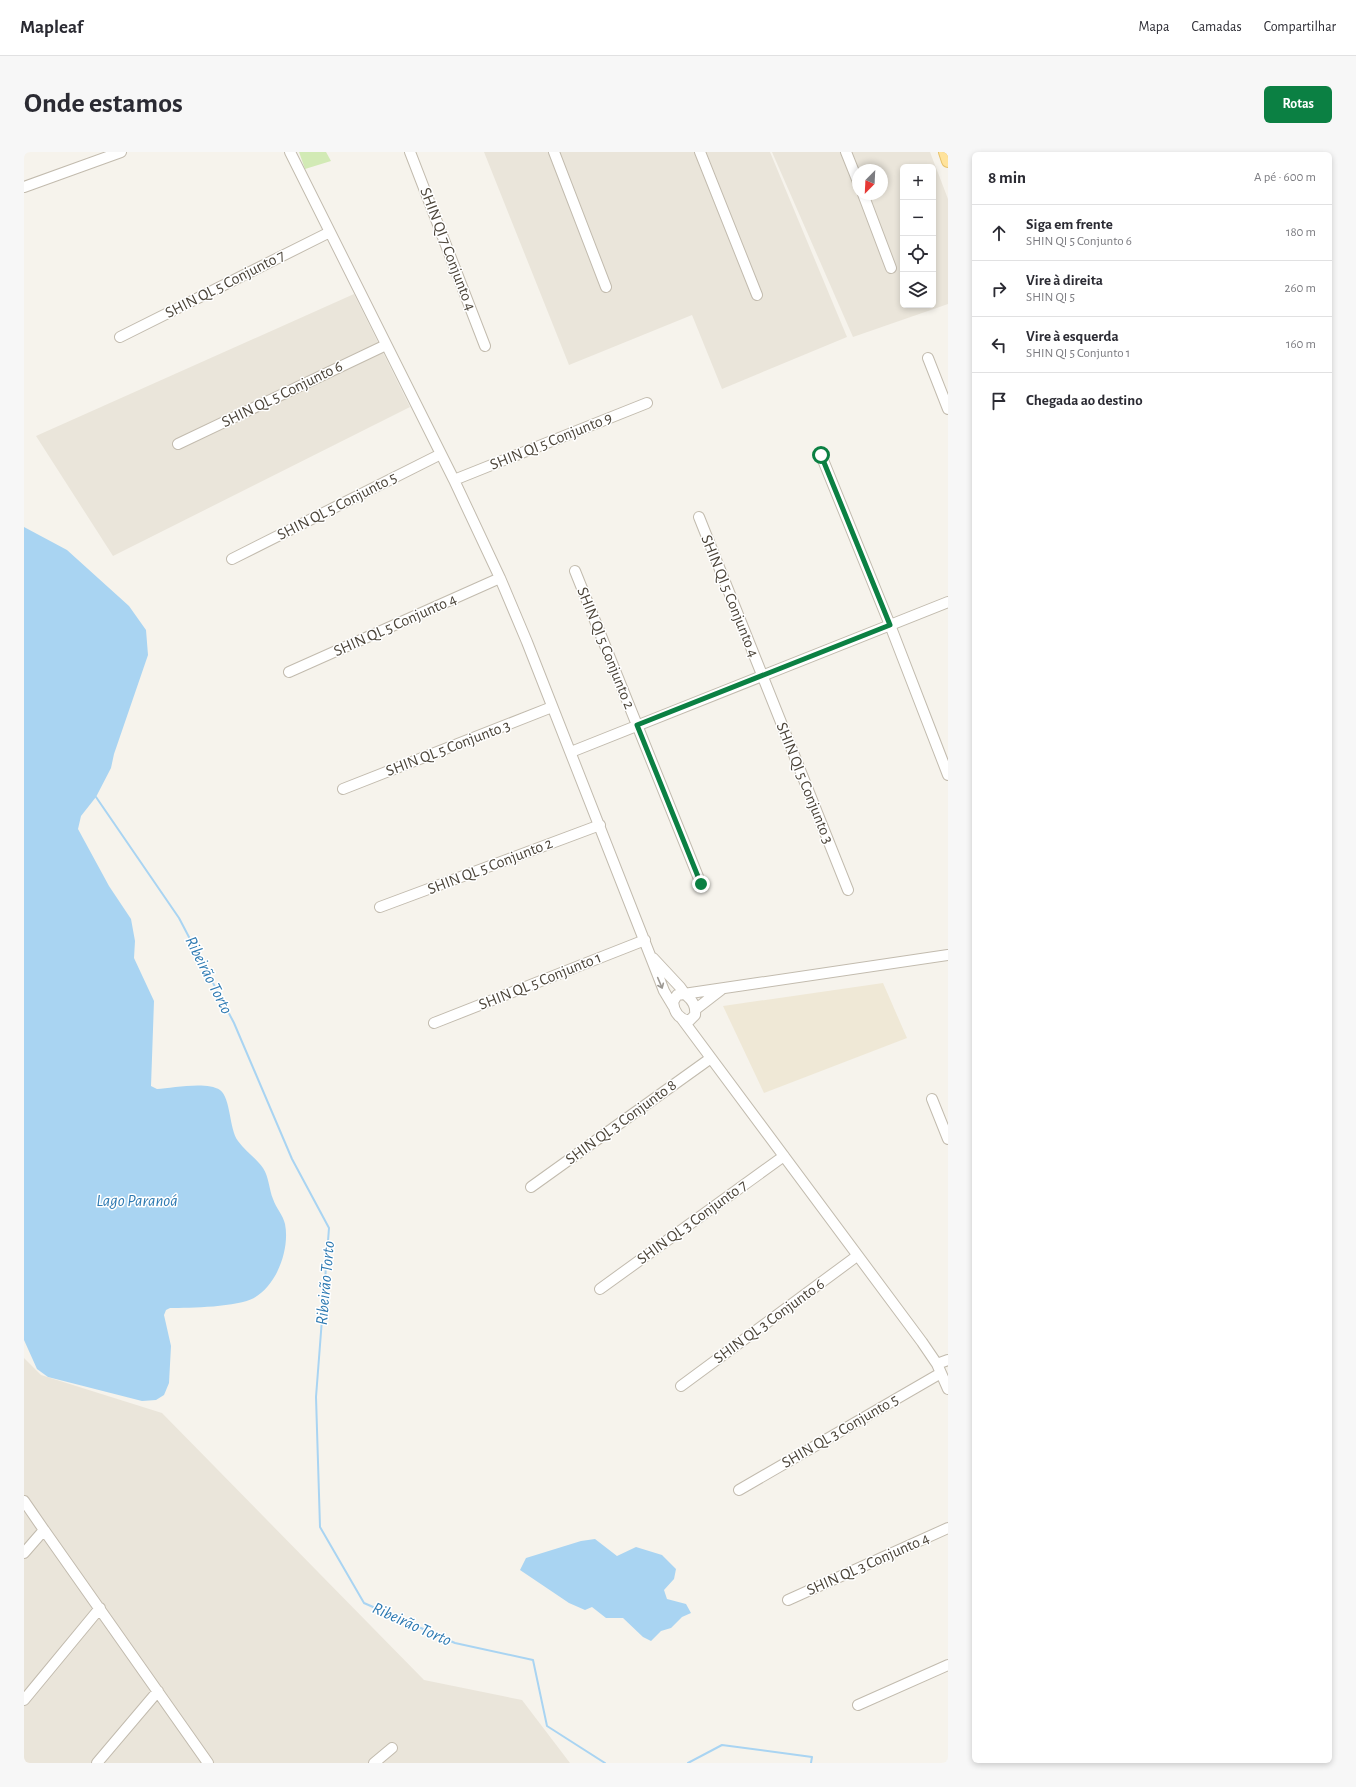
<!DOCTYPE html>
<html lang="pt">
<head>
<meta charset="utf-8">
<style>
  :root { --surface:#fff; --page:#f7f7f7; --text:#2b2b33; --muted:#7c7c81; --line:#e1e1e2; --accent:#0b8043 }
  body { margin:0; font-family:"Alegreya Sans",sans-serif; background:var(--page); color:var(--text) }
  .controls { position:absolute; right:12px; top:12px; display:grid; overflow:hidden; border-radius:6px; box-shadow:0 2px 6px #0003 }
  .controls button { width:36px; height:36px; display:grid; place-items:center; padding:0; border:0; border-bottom:1px solid var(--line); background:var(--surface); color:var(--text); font:20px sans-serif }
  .compass { position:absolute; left:828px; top:12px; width:36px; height:36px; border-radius:50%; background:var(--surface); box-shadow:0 2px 6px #0003; rotate:204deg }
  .stop { position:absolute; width:12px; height:12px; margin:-9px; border:3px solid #0b8043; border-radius:50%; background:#fff }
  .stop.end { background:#0b8043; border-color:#fff; box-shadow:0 1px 4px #0008 }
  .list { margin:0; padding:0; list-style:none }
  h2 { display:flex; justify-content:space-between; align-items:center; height:52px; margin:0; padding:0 16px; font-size:17px }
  h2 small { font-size:13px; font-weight:400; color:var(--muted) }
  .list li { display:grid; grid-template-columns:26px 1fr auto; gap:12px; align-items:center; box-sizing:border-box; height:56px; padding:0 16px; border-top:1px solid var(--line) }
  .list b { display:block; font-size:15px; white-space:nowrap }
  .list p { margin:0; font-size:13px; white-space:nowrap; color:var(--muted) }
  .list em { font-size:13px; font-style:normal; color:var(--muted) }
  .icon { flex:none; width:22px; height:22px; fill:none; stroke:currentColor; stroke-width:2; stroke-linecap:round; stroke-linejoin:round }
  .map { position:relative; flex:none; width:924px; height:1611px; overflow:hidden; border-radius:6px }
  header { display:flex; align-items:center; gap:24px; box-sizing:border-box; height:56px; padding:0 20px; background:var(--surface); border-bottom:1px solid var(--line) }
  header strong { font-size:19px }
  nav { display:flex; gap:22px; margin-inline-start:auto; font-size:14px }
  .intro { display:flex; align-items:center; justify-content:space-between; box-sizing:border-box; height:96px; padding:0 24px }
  h1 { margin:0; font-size:28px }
  .button { padding:10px 18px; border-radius:6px; background:var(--accent); color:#fff; font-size:14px; font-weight:700 }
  main { display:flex; gap:24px; padding:0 24px }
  aside { flex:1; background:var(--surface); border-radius:6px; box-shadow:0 2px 6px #0003 }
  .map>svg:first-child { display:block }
  .residential { fill:#eae5da; fill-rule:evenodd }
  .education { fill:#efe8d6 }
  .green { fill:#d2eab5 }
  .water { fill:#a9d4f2 }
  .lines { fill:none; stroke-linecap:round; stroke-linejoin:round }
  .stream { stroke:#a9d4f2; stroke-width:2 }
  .minor-casing { stroke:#c2bbae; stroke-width:12 }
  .major-casing { stroke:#e6c16a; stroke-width:14 }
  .minor { stroke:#fff; stroke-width:10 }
  .major { stroke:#ffe39c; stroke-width:12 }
  .oneway { stroke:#9c9892 }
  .route { stroke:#0b8043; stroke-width:5 }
  .labels { text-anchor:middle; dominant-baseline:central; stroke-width:3; stroke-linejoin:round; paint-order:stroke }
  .street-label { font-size:16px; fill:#4b4439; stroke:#fff }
  .water-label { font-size:17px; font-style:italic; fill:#2e7ab2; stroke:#fff }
</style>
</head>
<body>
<header>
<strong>Mapleaf</strong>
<nav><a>Mapa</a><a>Camadas</a><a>Compartilhar</a></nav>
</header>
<div class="intro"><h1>Onde estamos</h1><a class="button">Rotas</a></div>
<main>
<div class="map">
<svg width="924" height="1611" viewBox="0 0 924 1611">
  <rect width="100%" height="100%" fill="#f6f3ec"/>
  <path class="residential" d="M460,0H746L823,185L698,237L668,163L545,213Z
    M748,0H906L924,47V152L829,185ZM879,15H909V153H879ZM834,18H858V42H834Z
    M330,142L386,255L89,404L12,284Z
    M0,1206L17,1223L138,1261L400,1528L498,1548L546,1611H0Z"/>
  <path class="education" d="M859,831L883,886L740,941L699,854Z"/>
  <path class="green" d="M275,0H302L307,9L281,17Z"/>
  <path class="water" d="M0,375L43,398L105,454L122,478L124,503L90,602L87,616L72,645L57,664L54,677L85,734L107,767L111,789L110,806L130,849L127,934L133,937C148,936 183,929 196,938C207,946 205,977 214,989C221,999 232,1006 239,1016C245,1025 245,1037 249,1047C252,1056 259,1063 261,1072C266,1097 253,1133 230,1146C214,1155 166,1156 146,1156L142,1158L140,1163L147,1194L145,1231L140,1243L132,1248L118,1249L24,1225L13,1217L0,1188Z
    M571,1387L593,1404L612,1395L638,1403L652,1417L650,1427L640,1438L643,1447L662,1452L667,1461L658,1465L647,1476L637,1479L627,1489L619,1485L599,1466H582L568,1455L561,1458L545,1451L496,1418L502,1406L557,1389Z"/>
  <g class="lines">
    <path class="stream" d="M72,645L155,766L210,871L268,1007L305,1076L292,1245L296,1375L340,1451L431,1491L509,1508L523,1574L581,1611
      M664,1611L698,1593L788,1605L787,1611"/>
    <g class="minor-casing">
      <path id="minor" d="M266,0L430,328L476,426L503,490L633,821L640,839L649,854
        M386,0L461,194
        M530,0L582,135
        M676,0L733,143
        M822,0L834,30
        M0,35L97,0
        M839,42L867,116
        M96,185L306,80
        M904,206L924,257
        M154,292L362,193
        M797,303L866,473L924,623
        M430,328L623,251
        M675,365L824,738
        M208,407L417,302
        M551,419L677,732
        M265,520L476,426
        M547,600L924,450
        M319,637L528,555
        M356,755L576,673
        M629,806L656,835L661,842
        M662,843C669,849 672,854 671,863L665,869C655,867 650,860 649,850L653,843L924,803
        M672,857L698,837
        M658,867L898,1190L913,1212L924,1237
        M410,871L621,788
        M908,947L924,987
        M507,1035L687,906
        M576,1137L760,1004
        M913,1212L924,1208
        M657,1234L833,1104
        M715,1338L917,1221
        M0,1349L20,1378L0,1401
        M20,1378L184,1611
        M764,1448L924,1376
        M0,1548L76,1456
        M834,1553L924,1513
        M73,1611L134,1539
        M350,1611L368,1596"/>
    </g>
    <g class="major-casing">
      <path id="major" d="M921,0L924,9"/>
    </g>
    <use href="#minor" class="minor"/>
    <use href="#major" class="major"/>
  </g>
  <defs><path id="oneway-shaft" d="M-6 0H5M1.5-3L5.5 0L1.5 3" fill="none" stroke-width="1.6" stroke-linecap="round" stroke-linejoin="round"/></defs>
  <use class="oneway" href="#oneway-shaft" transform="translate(636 831) rotate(67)"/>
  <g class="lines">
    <path class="route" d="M677,732L613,573L866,473L797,303"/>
  </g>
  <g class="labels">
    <g class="street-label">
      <text transform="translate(424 97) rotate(69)">SHIN QI 7 Conjunto 4</text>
      <text transform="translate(201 132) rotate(-27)">SHIN QL 5 Conjunto 7</text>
      <text transform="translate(258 242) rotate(-26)">SHIN QL 5 Conjunto 6</text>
      <text transform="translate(527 289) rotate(-22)">SHIN QI 5 Conjunto 9</text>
      <text transform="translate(313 354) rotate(-27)">SHIN QL 5 Conjunto 5</text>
      <text transform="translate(706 444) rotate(68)">SHIN QI 5 Conjunto 4</text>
      <text transform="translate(371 473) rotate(-24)">SHIN QL 5 Conjunto 4</text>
      <text transform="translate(582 496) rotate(68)">SHIN QI 5 Conjunto 2</text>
      <text transform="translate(424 596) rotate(-21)">SHIN QL 5 Conjunto 3</text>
      <text transform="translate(781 631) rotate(68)">SHIN QI 5 Conjunto 3</text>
      <text transform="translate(466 714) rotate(-21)">SHIN QL 5 Conjunto 2</text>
      <text transform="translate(516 829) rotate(-22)">SHIN QL 5 Conjunto 1</text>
      <text transform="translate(597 970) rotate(-36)">SHIN QL 3 Conjunto 8</text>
      <text transform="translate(668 1070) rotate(-36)">SHIN QL 3 Conjunto 7</text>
      <text transform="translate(745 1169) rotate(-36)">SHIN QL 3 Conjunto 6</text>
      <text transform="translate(816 1279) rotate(-30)">SHIN QL 3 Conjunto 5</text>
      <text transform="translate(844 1412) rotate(-24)">SHIN QL 3 Conjunto 4</text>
    </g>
    <g class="water-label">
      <text transform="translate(185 823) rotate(63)">Ribeirão Torto</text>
      <text x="113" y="1048">Lago Paranoá</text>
      <text transform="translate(301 1131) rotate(-85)">Ribeirão Torto</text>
      <text transform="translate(388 1472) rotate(24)">Ribeirão Torto</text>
    </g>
  </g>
</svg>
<div class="controls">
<button>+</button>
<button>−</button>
<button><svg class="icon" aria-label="locate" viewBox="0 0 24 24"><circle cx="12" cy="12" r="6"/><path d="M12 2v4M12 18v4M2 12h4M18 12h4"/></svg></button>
<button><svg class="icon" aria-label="layers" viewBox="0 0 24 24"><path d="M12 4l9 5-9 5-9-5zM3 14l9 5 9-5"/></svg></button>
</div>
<svg class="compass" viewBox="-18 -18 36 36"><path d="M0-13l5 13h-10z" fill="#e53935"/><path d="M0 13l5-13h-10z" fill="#7c7c81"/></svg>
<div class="stop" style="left:797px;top:303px"></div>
<div class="stop end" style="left:677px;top:732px"></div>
</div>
<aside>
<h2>8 min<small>A pé · 600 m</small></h2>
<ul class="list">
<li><svg class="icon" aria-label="ahead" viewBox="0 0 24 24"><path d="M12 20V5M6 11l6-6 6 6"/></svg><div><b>Siga em frente</b><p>SHIN QI 5 Conjunto 6</p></div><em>180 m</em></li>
<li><svg class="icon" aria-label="right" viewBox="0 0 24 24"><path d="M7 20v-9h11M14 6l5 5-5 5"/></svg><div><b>Vire à direita</b><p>SHIN QI 5</p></div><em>260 m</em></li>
<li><svg class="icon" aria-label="left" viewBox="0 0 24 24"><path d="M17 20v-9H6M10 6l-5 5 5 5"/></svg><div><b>Vire à esquerda</b><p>SHIN QI 5 Conjunto 1</p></div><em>160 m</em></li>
<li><svg class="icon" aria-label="arrive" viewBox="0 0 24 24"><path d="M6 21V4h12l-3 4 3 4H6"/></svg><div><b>Chegada ao destino</b></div></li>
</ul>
</aside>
</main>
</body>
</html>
